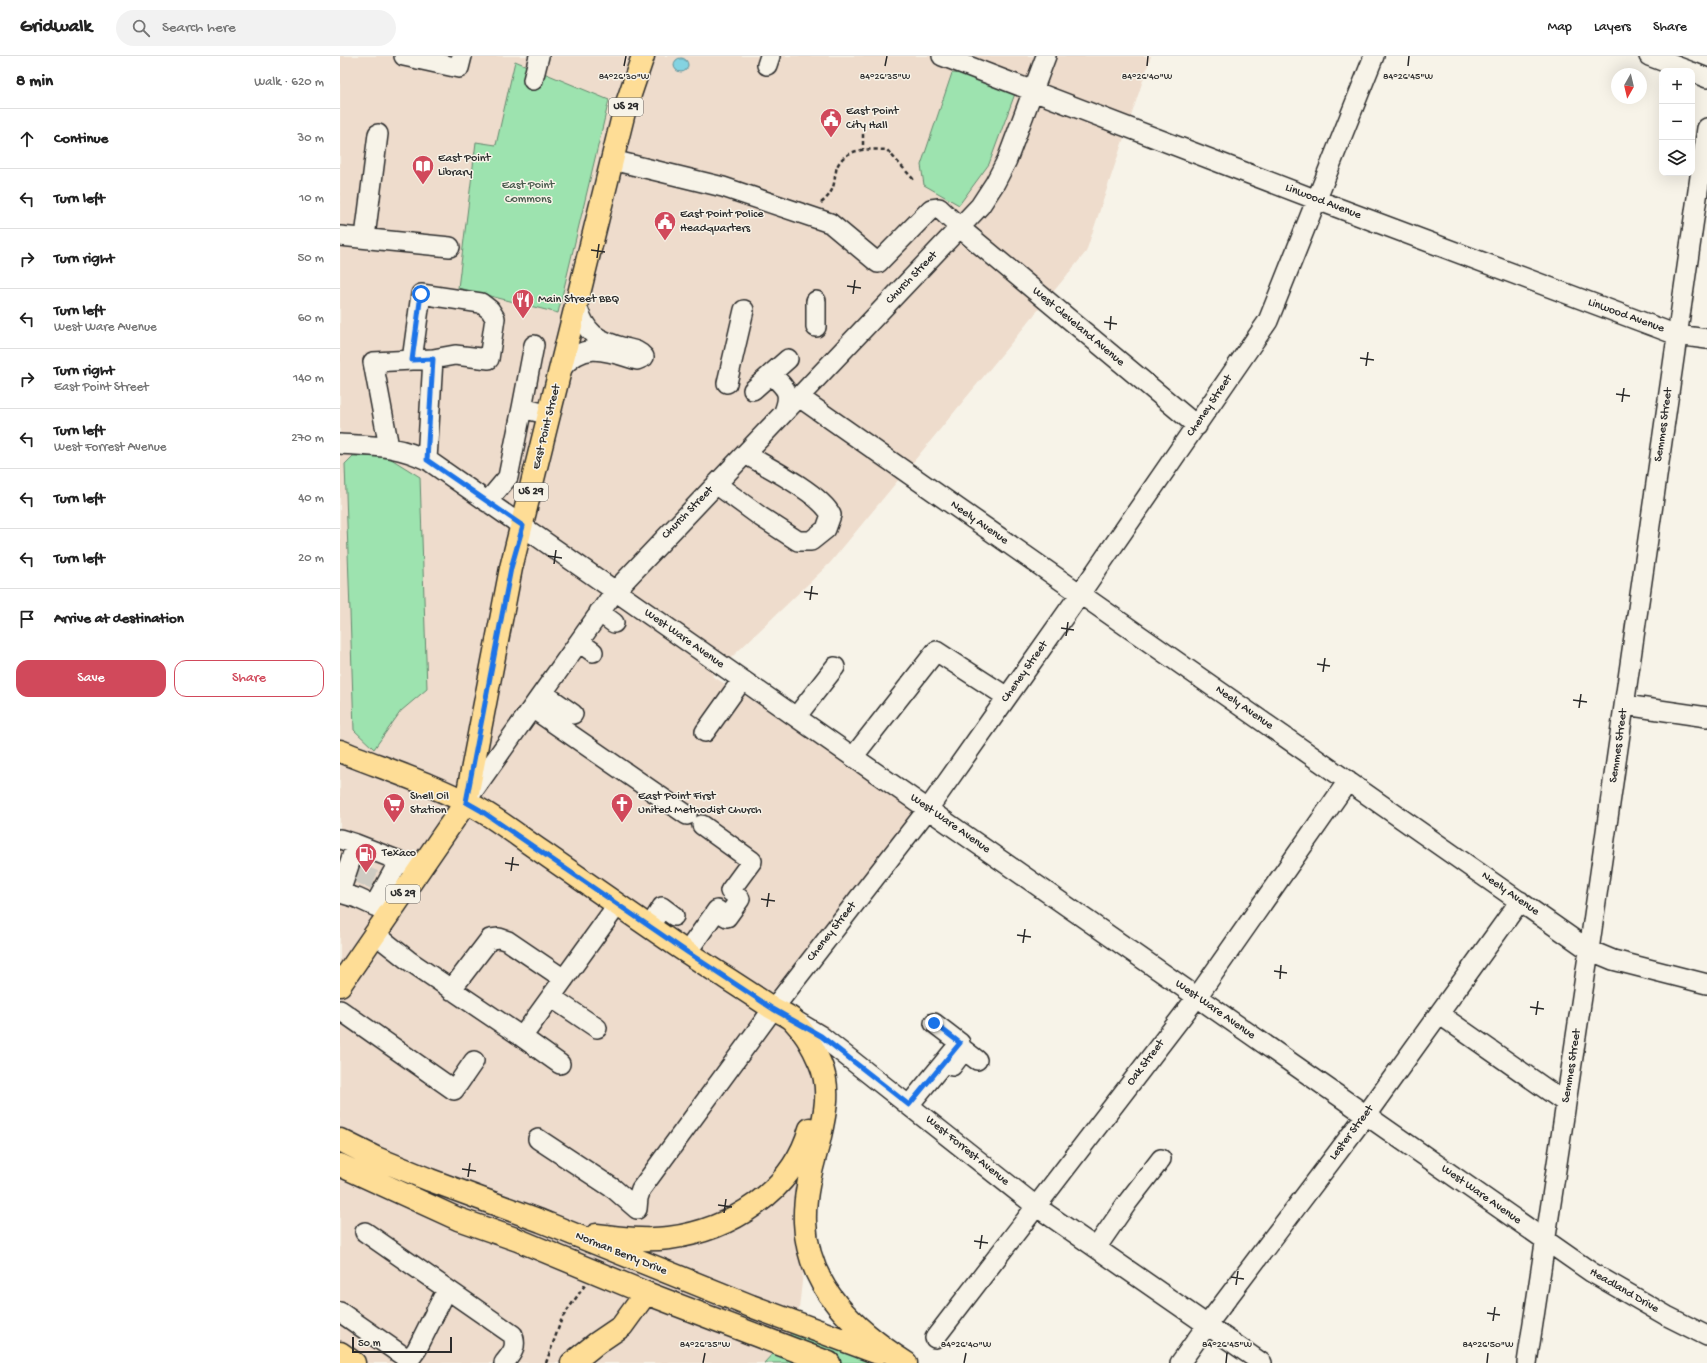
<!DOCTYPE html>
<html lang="en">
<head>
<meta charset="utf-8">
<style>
  :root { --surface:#fff; --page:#f2f2f2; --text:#222; --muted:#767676; --line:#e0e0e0; --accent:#d1495b }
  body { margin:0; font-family:"Gochi Hand",sans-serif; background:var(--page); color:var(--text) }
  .controls { position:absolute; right:12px; top:12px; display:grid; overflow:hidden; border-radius:8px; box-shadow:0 4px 16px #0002 }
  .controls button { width:36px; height:36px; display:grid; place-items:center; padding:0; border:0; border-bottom:1px solid var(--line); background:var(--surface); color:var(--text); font:20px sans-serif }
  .compass { position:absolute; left:1271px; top:12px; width:36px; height:36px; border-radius:50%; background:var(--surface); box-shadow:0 4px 16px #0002; rotate:188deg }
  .scale { position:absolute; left:12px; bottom:10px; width:100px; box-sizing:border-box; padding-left:4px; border:2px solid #2b2b2b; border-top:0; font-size:11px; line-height:14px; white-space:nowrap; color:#2b2b2b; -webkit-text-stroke:3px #f7f3e8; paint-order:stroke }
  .stop { position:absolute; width:12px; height:12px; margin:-9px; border:3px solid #1a73e8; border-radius:50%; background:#fff }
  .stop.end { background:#1a73e8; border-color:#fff; box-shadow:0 1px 4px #0008 }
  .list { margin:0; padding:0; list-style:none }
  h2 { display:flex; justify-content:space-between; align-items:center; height:52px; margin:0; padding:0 16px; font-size:17px }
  h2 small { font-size:13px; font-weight:400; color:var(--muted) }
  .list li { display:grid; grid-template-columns:26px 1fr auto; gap:12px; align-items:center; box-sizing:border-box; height:60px; padding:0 16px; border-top:1px solid var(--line) }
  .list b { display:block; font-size:15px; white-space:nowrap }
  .list p { margin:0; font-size:13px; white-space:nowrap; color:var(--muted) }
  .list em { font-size:13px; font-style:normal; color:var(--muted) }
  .actions { display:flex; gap:8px; padding:12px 16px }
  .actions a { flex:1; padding:9px 0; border:1px solid var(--accent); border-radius:12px; text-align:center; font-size:14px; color:var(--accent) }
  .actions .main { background:var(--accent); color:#fff }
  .icon { flex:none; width:22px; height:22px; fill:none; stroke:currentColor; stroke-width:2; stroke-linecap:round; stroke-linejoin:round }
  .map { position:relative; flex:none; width:1367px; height:1307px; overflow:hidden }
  header { display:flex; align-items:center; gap:24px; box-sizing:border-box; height:56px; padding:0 20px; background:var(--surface); border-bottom:1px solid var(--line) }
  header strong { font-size:19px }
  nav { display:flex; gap:22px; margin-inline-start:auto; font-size:14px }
  .search { width:280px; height:36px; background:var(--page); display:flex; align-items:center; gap:10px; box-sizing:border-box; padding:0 14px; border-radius:22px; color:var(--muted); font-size:15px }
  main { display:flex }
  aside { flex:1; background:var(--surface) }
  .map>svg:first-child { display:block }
  .built { fill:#eedccc }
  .park { fill:#9de3af; stroke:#64876d }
  .water { fill:url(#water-ripples); stroke:#609098 }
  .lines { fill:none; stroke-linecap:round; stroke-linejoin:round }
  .minor-tunnel { stroke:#cecbc2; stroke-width:19; stroke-dasharray:19 10; stroke-linecap:butt }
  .minor-casing { stroke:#2b2b2b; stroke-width:22 }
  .major-casing { stroke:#2b2b2b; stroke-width:25 }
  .path { stroke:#2b2b2b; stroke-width:2.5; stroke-dasharray:4 3; stroke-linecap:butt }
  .minor { stroke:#f7f3e8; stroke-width:19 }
  .major { stroke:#fedd96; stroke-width:22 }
  .route { stroke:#1a73e8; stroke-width:5 }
  .ticks { fill:none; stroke:#2b2b2b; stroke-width:1.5 }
  .labels { text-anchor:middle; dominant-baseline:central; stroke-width:3; stroke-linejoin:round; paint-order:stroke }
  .shield { fill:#f7f3e8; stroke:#686764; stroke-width:1 }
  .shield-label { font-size:11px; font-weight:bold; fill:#2b2b2b }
  .poi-label { font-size:12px; fill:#2b2b2b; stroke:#f7f3e8; text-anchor:start }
  .park-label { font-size:12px; fill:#48594c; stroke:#f7f3e8 }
  .street-label { font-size:12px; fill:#2b2b2b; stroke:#f7f3e8 }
  .ticks-label { font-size:10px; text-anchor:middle; fill:#2b2b2b; stroke:#f7f3e8; stroke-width:3; stroke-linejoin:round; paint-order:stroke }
</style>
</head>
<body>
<header>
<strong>Gridwalk</strong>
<div class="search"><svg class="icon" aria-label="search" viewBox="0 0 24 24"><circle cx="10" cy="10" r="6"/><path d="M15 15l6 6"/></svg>Search here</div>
<nav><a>Map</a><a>Layers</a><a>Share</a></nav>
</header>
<main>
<aside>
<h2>8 min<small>Walk · 620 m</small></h2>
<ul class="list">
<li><svg class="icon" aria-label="ahead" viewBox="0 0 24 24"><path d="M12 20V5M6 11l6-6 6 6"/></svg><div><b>Continue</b></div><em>30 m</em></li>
<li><svg class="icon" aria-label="left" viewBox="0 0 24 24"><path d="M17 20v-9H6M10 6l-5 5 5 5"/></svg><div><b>Turn left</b></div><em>10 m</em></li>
<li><svg class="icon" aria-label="right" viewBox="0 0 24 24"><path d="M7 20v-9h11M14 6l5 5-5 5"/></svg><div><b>Turn right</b></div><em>50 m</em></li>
<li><svg class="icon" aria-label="left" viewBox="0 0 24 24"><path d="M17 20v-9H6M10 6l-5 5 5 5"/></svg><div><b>Turn left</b><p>West Ware Avenue</p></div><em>60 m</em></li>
<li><svg class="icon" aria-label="right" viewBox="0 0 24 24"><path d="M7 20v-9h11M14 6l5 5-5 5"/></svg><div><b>Turn right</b><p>East Point Street</p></div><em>140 m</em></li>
<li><svg class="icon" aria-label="left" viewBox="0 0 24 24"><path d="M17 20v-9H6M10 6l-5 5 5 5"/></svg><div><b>Turn left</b><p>West Forrest Avenue</p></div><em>270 m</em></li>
<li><svg class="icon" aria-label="left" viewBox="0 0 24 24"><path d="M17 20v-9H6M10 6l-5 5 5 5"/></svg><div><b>Turn left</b></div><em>40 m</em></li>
<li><svg class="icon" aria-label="left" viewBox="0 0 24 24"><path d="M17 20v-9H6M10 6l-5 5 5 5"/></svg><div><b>Turn left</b></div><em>20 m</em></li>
<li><svg class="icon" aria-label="arrive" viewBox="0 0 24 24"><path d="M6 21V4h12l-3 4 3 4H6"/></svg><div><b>Arrive at destination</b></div></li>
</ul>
<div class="actions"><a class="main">Save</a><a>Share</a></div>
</aside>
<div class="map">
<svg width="1367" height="1307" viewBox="0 0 1367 1307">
  <defs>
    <pattern id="water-ripples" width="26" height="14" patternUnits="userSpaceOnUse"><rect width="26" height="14" fill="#84d3e1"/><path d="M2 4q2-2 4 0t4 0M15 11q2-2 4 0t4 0" fill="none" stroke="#72b5c1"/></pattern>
  </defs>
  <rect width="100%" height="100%" fill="#f7f3e8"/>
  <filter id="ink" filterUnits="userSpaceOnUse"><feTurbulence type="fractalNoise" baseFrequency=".025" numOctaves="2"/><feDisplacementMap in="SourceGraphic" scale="8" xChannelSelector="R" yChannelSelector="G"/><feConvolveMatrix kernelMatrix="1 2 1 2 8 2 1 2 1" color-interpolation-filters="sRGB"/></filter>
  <g filter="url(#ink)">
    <path class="built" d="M0,0H811L746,196L490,507L372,620L589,749L433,941L490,971L457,1271L424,1307H4L0,1296Z"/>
    <path class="park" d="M175,5L269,44L218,257L118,232L136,86L156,89Z
      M612,17L638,19L676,35L649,108L619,149L584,129L581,109Z
      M13,400L48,401L80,421L87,633L61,655L34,693L14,674L5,408Z
      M457,1271L543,1307H424Z"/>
    <path class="water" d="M334 9a7 7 0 1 1 14 0a7 7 0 1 1-14 0Z"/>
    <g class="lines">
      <path class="minor-tunnel" d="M22,829L31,808"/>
      <g class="minor-casing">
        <path id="minor" d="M64,0L119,12L122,0
          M602,0L977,144L1337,279L1367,283
          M1309,0L1349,15
          M427,9L430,0
          M1352,16L1367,22
          M193,24L199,0
          M272,104L383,131L490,167L538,207L591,153L599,152L620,172L857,370
          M0,180L110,191
          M25,181L38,78
          M476,271V245
          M72,304L81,238L141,247L150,254L155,262L149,303L115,299L93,303
          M221,313C244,284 267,295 297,304L304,301C298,294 293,294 285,292C256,284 246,278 237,250
          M431,318C445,332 452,335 444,356
          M387,327L404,254
          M413,334L448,303
          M459,341L1249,894L1273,904L1367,928
          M182,352L194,289
          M0,388C35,390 57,389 89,405L1251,1216L1327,1260L1367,1280
          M49,391L33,306L93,303L87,404
          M376,428L421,461L458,485H471L486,473L491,459C481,438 426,410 405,398
          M147,446L168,421L182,352L210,359
          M259,556L274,567
          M239,586L253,596
          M203,637L233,658
          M1285,649L1367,661
          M192,652L347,759
          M456,661L495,611
          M365,676L402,624
          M513,701L596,595L667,641
          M126,745L275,535L640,150L655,127L667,104L706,0
          M0,783L16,788L80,813
          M0,836L16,788
          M0,837L17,842L50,857
          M34,850L59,805
          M310,870L322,851L334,860
          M35,878L68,904L182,981L278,848
          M347,896L377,854L387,861L400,843L390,835L412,805L362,769
          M111,934L150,883L159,882L168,885L224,923
          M211,941L257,972
          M0,954L114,1034L134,1005
          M1099,958L1226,1047
          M456,965L481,980L697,1151L922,1307
          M182,981L220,1008
          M612,1010L624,994L637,1004
          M569,1049L620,987L594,967
          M198,1083L274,1133L297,1153
          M297,1153L298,1142L301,1133L433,953L588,753L740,538L928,265L1034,0
          M25,1176L173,1279C177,1292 172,1297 164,1307
          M756,1192L787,1147L821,1103
          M0,1256L69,1304
          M595,1282L857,941L1008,725
          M67,1307L77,1293L107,1233
          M840,1307L867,1269L1026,1059L1180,845
          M1187,1307L1249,894L1367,72"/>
      </g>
      <g class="major-casing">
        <path id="major" d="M0,695C45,713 95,729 137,752C160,765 181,782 202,796C251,830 299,864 348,897C375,915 402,932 429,950C436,955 447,958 453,964C464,975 474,993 480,1007C492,1034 484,1062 478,1089C471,1114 464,1140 465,1166C467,1232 515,1274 566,1307
          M0,929L126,746L171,512L284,56L303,0
          M0,1084L36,1102L90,1124L201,1165L411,1250L538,1297
          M0,1109L118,1163L178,1184L306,1237L489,1307
          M256,1179C280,1182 305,1185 329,1182C390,1174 452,1136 470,1073
          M0,1297L14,1307
          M232,1307L257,1287L282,1270L306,1237"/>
      </g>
      <path class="path" d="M523,78V93
        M481,147C491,139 494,132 495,120C496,117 496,113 497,111C505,91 530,93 547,94L574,124
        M206,1307L222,1262L245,1229"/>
      <use href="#minor" class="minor"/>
      <use href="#major" class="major"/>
    </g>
  </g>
  <g class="lines" filter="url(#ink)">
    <path class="route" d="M81,238L72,304L93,303L87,404L183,470L171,512L126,746L140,754L347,896L433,953L481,980L569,1049L620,987L594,967"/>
  </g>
  <path class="ticks" d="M284,10L286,0M545,10L547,0M807,10L808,0M1068,10L1069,0M251,194L265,196M257,202L259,188M507,230L521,232M513,238L515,224M764,266L777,268M770,274L771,260M1020,302L1034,304M1026,310L1028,296M1276,338L1290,340M1282,346L1284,332M208,500L222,502M214,508L216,494M464,536L478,538M470,544L472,530M721,572L734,574M726,580L728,566M977,608L990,610M983,616L985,602M1233,644L1247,646M1239,652L1241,638M165,807L179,809M171,815L173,801M421,843L435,845M427,851L429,837M677,879L691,881M683,887L685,873M934,915L947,917M940,923L941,909M1190,951L1204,953M1196,959L1198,945M122,1113L136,1115M128,1121L130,1107M378,1149L392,1151M384,1157L386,1143M634,1185L648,1187M640,1193L642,1179M891,1221L904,1223M896,1229L898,1215M1147,1257L1160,1259M1153,1265L1155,1251M363,1307L365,1297M624,1307L626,1297M886,1307L887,1297M1147,1307L1148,1297"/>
  <defs>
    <g id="civic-pin" transform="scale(1.15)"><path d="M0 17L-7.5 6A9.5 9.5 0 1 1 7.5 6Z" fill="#d1495b" stroke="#f7f3e8"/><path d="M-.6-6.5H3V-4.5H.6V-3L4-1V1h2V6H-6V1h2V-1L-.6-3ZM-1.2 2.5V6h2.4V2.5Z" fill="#fff"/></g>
    <g id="library-pin" transform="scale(1.15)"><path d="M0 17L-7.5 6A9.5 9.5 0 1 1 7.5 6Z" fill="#d1495b" stroke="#f7f3e8"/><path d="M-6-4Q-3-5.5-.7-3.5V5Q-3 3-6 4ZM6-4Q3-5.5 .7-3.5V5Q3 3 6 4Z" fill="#fff"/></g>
    <g id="restaurant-pin" transform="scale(1.15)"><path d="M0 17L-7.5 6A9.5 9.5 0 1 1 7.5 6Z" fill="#d1495b" stroke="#f7f3e8"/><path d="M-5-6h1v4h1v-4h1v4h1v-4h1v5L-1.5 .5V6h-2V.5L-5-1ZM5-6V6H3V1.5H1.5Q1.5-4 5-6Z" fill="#fff"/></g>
    <g id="supermarket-pin" transform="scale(1.15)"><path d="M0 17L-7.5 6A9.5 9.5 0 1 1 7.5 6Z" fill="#d1495b" stroke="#f7f3e8"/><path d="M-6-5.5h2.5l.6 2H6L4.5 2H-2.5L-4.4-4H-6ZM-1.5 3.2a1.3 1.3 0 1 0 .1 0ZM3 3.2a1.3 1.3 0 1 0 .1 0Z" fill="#fff"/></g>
    <g id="church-pin" transform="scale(1.15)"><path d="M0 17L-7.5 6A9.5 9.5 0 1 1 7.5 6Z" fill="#d1495b" stroke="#f7f3e8"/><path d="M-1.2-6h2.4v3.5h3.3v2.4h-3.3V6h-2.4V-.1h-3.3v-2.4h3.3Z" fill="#fff"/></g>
    <g id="fuel-pin" transform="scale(1.15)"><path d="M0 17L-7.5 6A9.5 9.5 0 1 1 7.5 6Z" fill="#d1495b" stroke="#f7f3e8"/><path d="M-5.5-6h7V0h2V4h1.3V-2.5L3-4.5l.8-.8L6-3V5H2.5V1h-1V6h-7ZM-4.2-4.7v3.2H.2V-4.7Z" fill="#fff"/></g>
  </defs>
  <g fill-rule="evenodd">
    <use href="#civic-pin" x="491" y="63"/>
    <use href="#library-pin" x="83" y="110"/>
    <use href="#civic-pin" x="325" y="166"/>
    <use href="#restaurant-pin" x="183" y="244"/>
    <use href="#supermarket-pin" x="54" y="748"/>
    <use href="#church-pin" x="282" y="748"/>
    <use href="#fuel-pin" x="26" y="798"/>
  </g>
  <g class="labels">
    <g class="shield">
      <rect x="269" y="42" width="34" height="18" rx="3"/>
      <rect x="174" y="427" width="34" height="18" rx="3"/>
      <rect x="46" y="829" width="34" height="18" rx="3"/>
    </g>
    <g class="shield-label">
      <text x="286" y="51">US 29</text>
      <text x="191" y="436">US 29</text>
      <text x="63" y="838">US 29</text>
    </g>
    <g class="poi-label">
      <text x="506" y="56">East Point<tspan x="506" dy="14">City Hall</tspan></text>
      <text x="98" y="103">East Point<tspan x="98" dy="14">Library</tspan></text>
      <text x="340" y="159">East Point Police<tspan x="340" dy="14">Headquarters</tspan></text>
      <text x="198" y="244">Main Street BBQ</text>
      <text x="70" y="741">Shell Oil<tspan x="70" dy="14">Station</tspan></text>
      <text x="298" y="741">East Point First<tspan x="298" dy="14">United Methodist Church</tspan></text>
      <text x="42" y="798">Texaco</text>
    </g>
    <g class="park-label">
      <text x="188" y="130">East Point<tspan x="188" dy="14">Commons</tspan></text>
    </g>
    <g class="street-label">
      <text transform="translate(983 146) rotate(21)">Linwood Avenue</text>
      <text transform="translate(572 222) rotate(-46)">Church Street</text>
      <text transform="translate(1286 260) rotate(20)">Linwood Avenue</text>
      <text transform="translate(738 271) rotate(40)">West Cleveland Avenue</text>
      <text transform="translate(870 350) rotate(-56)">Cheney Street</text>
      <text transform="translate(1324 369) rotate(-82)">Semmes Street</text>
      <text transform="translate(207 371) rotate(-76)">East Point Street</text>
      <text transform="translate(348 457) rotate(-46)">Church Street</text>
      <text transform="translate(639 467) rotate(35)">Neely Avenue</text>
      <text transform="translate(344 583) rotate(35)">West Ware Avenue</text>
      <text transform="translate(685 616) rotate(-55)">Cheney Street</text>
      <text transform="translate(904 652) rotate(35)">Neely Avenue</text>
      <text transform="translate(1279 690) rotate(-82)">Semmes Street</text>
      <text transform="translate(610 768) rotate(35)">West Ware Avenue</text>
      <text transform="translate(1170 838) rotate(35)">Neely Avenue</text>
      <text transform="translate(492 876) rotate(-52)">Cheney Street</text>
      <text transform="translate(875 954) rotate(35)">West Ware Avenue</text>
      <text transform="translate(806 1007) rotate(-53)">Oak Street</text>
      <text transform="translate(1232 1010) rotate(-81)">Semmes Street</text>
      <text transform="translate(1012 1077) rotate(-53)">Lester Street</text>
      <text transform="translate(627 1095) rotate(39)">West Forrest Avenue</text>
      <text transform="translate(1141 1139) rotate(35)">West Ware Avenue</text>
      <text transform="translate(281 1198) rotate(22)">Norman Berry Drive</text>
      <text transform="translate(1284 1235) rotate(30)">Headland Drive</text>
    </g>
  </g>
  <g class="ticks-label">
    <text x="284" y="23">84°26'30"W</text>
    <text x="545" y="23">84°26'35"W</text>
    <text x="807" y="23">84°26'40"W</text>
    <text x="1068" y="23">84°26'45"W</text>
    <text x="365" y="1291">84°26'35"W</text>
    <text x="626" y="1291">84°26'40"W</text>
    <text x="887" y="1291">84°26'45"W</text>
    <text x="1148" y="1291">84°26'50"W</text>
  </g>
</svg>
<div class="controls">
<button>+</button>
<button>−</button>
<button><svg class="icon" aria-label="layers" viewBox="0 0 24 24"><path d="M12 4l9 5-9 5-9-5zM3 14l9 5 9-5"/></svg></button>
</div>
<svg class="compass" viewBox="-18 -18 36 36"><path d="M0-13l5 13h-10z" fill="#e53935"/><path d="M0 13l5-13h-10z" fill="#767676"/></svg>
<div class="scale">50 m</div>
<div class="stop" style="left:81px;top:238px"></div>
<div class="stop end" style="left:594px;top:967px"></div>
</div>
</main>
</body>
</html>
